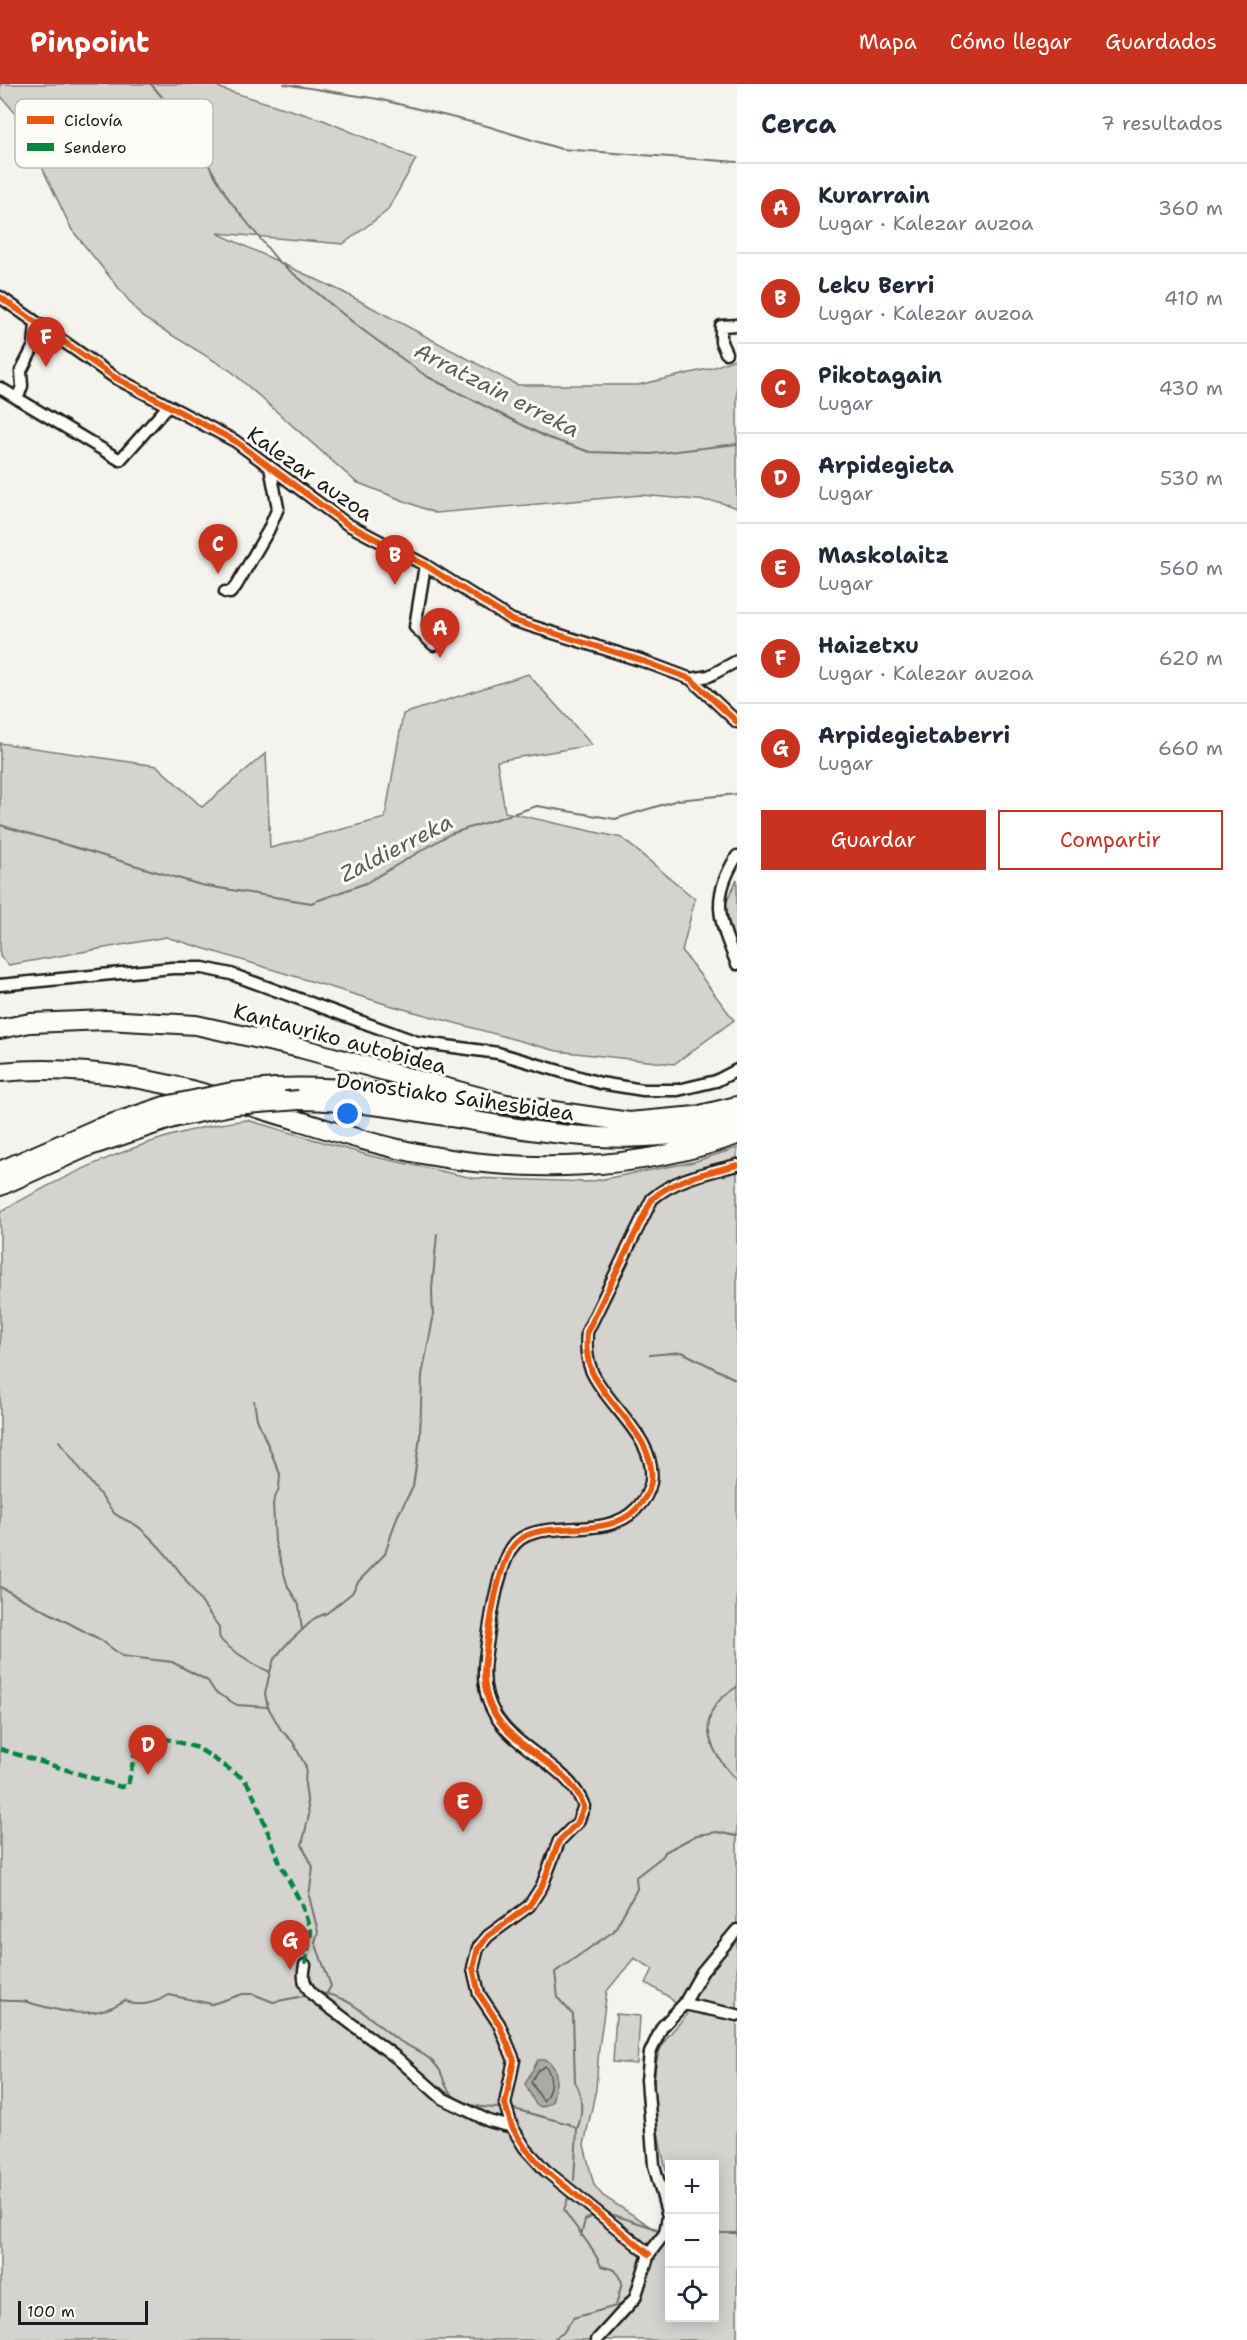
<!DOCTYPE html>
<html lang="es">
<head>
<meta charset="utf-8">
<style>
  :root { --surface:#fff; --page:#f2f2f3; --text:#1f2937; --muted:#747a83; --line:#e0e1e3; --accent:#c8321e }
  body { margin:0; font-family:"Shantell Sans",sans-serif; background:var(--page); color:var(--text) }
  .controls { position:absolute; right:18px; bottom:18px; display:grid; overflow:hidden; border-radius:0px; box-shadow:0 3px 15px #0003 }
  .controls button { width:54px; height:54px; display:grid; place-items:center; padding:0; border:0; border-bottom:2px solid var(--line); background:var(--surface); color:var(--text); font:30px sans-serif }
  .scale { position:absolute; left:18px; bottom:15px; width:130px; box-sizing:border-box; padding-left:6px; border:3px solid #1c1c1c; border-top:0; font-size:16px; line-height:21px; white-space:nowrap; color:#1c1c1c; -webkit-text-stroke:4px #fdfcf7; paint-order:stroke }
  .you { position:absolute; left:348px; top:1030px; width:21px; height:21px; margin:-15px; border:4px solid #fff; border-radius:50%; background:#1a73e8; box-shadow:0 0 0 9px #1a73e833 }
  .badge { display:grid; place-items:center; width:39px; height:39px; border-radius:50%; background:var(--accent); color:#fff; font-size:20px; font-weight:700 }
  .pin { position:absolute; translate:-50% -50px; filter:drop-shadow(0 2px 3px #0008) }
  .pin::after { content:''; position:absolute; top:32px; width:21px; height:18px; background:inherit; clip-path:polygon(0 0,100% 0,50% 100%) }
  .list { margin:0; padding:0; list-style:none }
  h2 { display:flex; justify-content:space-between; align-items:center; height:78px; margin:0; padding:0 24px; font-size:26px }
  h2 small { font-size:20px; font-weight:400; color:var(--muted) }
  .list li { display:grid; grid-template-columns:39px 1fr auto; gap:18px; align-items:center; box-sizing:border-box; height:90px; padding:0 24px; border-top:2px solid var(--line) }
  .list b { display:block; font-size:22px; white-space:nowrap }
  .list p { margin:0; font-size:20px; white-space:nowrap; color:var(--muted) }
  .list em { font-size:20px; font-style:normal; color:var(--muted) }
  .actions { display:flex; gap:12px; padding:18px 24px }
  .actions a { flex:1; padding:14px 0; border:2px solid var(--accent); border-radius:0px; text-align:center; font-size:21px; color:var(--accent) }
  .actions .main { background:var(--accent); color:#fff }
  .icon { flex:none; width:33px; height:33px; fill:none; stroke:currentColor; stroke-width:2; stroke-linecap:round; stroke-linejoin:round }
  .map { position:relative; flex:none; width:737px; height:2256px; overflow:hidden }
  header { display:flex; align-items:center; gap:36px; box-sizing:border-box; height:84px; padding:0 30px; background:var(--accent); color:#fff }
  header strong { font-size:28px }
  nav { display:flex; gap:33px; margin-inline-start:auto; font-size:21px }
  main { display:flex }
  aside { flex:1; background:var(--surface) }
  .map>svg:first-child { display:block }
  .green { fill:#d4d3cf; stroke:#787876; stroke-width:1.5; fill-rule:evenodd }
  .water { fill:#abaaa6; stroke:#72716f; stroke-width:1.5 }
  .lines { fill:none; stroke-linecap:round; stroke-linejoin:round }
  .shore { stroke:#555553; stroke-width:1.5 }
  .stream { stroke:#72716f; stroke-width:2 }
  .street-casing { stroke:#1c1c1c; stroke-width:15 }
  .highway-casing { stroke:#1c1c1c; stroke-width:22 }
  .street { stroke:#fdfcf7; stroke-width:10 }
  .highway { stroke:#fdfcf7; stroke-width:18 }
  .highway-bridge-casing { stroke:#1c1c1c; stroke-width:22; stroke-linecap:butt }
  .highway-bridge { stroke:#fdfcf7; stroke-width:18 }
  .quiet { stroke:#00873e; stroke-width:4.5; stroke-dasharray:9 4.5; stroke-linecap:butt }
  .cycleway-casing { stroke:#fdfcf7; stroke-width:10 }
  .cycleway { stroke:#e8590c; stroke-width:6 }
  .labels { text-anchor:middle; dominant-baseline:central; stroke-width:6; stroke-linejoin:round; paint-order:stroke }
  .street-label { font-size:21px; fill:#1c1c1c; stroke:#fdfcf7 }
  .water-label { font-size:22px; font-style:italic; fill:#5c5c5a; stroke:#fdfcf7 }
  .key { fill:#fdfcf7; stroke:#bab9b5; stroke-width:1.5 }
  .key-label { font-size:16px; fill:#1c1c1c }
</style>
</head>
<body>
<header>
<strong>Pinpoint</strong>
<nav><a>Mapa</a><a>Cómo llegar</a><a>Guardados</a></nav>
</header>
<main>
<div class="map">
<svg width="737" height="2256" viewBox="0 0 737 2256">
  <rect width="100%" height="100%" fill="#f4f3ee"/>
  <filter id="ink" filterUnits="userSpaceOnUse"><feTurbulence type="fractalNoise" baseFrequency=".0167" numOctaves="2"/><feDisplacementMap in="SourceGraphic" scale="12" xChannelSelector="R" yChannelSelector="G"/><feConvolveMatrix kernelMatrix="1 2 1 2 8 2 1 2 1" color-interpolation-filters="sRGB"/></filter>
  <g filter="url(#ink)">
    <path class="green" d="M0,0H214L222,5L323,36L416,75L387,127L343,160L217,149L341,207L517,301H638L712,284L737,274V424L719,418L641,411L435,429L356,398L231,287L142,233L72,146L17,31L0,11Z
      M528,590L592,661L497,677L505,728L622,754L695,815L682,867L734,936L674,980L557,967L389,921L166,853L9,881L0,873V659L157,682L202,723L266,669L270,764L385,734L403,630Z
      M737,795V864L724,824Z
      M247,1036L371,1072L473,1094L588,1098L693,1078L737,1064V2256H0V1128C75,1085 160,1046 247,1036ZM634,1874L653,1885L646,1899L669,1913L687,1931C675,1944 663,1955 658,1972C648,2004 660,2066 669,2097L670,2080H714V2234H670L669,2154L603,2112L594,2101L584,2061L596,2005L599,1964L607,1907Z
      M616,1930L640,1932L637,1980L613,1978Z"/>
    <path class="water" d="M538,1976H547C562,1987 555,2003 552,2018L542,2023L536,2021L525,2000Z"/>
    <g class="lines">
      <path class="shore" d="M545,1982C554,1991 551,2009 543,2017L531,1998L537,1987Z"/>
      <path class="stream" d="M151,0L184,39L230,117L278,177L360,244L426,292L546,353L590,368L651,370L737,360
        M284,0L378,15L487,42L561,65L737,78
        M0,741L201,801L311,819L366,799L450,750L537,722L615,735L678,716L737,710
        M650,1271L682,1268L737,1296
        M254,1317L257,1335L280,1390L279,1404L273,1419L275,1458L288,1503L299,1521L302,1546
        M59,1357L114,1429C122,1436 134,1438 141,1445C174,1474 194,1509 219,1543C219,1544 219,1553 220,1554C223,1562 260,1584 270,1588
        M0,1503L101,1556L122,1572L172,1578L208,1597L215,1608L237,1621L268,1623
        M737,1603C692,1628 707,1666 737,1696
        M320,1909C353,1912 372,1938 398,1956C409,1963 423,1968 433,1978C440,1985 441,1988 444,1997C452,2022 480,2024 502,2024
        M327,1909L331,1902L315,1858L318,1848L309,1812L313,1783L302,1761L309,1731L305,1700L306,1683L293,1658L281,1646L268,1623L265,1610L270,1588L274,1575L285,1562L315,1534L327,1529L352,1509L358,1498L385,1470L397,1433L413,1403L420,1352L422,1291L433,1235L432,1205L437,1150
        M0,1916C8,1918 20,1916 27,1918C61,1928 95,1937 125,1916C137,1925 158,1918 169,1911L212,1920L243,1910H253L273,1918L304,1912
        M514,2025L569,2040L577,2045
        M574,2096L577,2045C583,2031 583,2010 575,1998L573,1931L558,1914L555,1888L614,1847L637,1805L636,1793L663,1772L665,1768L697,1751L717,1748L737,1752
        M608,2129L660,2146
        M714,2149H737
        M581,2152L585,2136L595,2131
        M552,2256L563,2249L573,2234L616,2222L622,2198L615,2186L601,2182C593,2162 576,2145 564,2126L568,2114"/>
      <g class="street-casing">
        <path id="street" d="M0,213L114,293L235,357L347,440L425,481L512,536L643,577L691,595L737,638
          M726,269L721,258V242L737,241
          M0,304L120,376L168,322
          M18,313L22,302L21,287L34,262L36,240
          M425,481L415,543L434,561
          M225,508L230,509L236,502L268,447L278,424L270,383
          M691,595L709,592L737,577
          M737,772C710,814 719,837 737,880
          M0,901L172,884H203L231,890L417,958L498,969L600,999L643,1006H678L716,997L737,986
          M305,1881C302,1895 304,1900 313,1911L397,1974L442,2014L489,2037L512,2043
          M684,1920L737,1931
          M649,2170L545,2086L525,2064L512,2043L505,2020L514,1976L499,1940L479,1910L473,1884L478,1864L488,1852L529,1822L542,1802L559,1757L578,1738L584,1722C562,1665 474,1662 485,1575C489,1545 496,1491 511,1465C532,1429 603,1460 636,1425C644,1417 649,1409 651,1398C657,1355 608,1323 592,1288C586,1274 586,1262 587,1248L652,1115C676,1094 707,1089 737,1081
          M597,2256L635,2214L649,2170L665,2149L668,2132L654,2081L647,1996L650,1969L662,1943L684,1920L702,1888L737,1846"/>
      </g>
      <g class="highway-casing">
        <path id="highway" d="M0,945L30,939L106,936L196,941L300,964L506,1020L629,1038L696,1032L737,1022
          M0,988C73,981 148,993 217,1013
          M276,1004C340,1001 404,1011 467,1023
          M299,1016C447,1017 590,1083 737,1038
          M247,1021C306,1038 366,1060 427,1071C529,1090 639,1086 737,1051
          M0,1087L96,1045L165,1022
          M0,1102L87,1063L173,1034"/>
      </g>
      <use href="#street" class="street"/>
      <use href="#highway" class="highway"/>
      <g class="highway-bridge-casing">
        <path id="highway-bridge" d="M165,1022L232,1008L276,1004
          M173,1034L235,1021L299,1016"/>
      </g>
      <use href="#highway-bridge" class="highway-bridge"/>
      <path class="quiet" d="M0,1665L121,1703L128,1701L137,1659L167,1655L198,1664L244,1695L251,1705L280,1779L302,1821L311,1849L305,1881"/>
      <g class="cycleway-casing">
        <path id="cycleway" d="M0,213L114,293L235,357L347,440L425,481L512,536L643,577L691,595L737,638
          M649,2170L545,2086L525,2064L512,2043L505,2020L514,1976L499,1940L479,1910L473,1884L478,1864L488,1852L529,1822L542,1802L559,1757L578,1738L584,1722C562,1665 474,1662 485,1575C489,1545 496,1491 511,1465C532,1429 603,1460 636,1425C644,1417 649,1409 651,1398C657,1355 608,1323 592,1288C586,1274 586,1262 587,1248L652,1115C676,1094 707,1089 737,1081"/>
      </g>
      <use href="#cycleway" class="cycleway"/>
    </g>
  </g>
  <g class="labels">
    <g class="street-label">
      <text transform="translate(310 390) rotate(35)">Kalezar auzoa</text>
      <text transform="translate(340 955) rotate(15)">Kantauriko autobidea</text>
      <text transform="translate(455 1013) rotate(8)">Donostiako Saihesbidea</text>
    </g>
    <g class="water-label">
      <text transform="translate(497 306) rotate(27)">Arratzain erreka</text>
      <text transform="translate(396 764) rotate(-27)">Zaldierreka</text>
    </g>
  </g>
  <rect x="15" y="15" width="198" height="69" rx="9" class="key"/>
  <rect x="27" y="32" width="27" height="8" fill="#e8590c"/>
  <rect x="27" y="59" width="27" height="8" fill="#00873e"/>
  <g class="key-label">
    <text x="64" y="42">Ciclovía</text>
    <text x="64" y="69">Sendero</text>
  </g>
</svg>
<div class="controls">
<button>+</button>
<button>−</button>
<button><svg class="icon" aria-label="locate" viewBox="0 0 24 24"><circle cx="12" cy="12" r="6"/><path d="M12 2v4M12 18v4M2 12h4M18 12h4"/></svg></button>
</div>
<div class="scale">100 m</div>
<div class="you"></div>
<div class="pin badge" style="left:440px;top:574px">A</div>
<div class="pin badge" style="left:395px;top:501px">B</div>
<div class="pin badge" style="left:218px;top:490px">C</div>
<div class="pin badge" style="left:148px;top:1691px">D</div>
<div class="pin badge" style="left:463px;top:1748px">E</div>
<div class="pin badge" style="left:46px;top:283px">F</div>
<div class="pin badge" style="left:290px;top:1886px">G</div>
</div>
<aside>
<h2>Cerca<small>7 resultados</small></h2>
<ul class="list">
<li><span class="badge">A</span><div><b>Kurarrain</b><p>Lugar · Kalezar auzoa</p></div><em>360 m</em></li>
<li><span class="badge">B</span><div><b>Leku Berri</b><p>Lugar · Kalezar auzoa</p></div><em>410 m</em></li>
<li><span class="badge">C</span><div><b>Pikotagain</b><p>Lugar</p></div><em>430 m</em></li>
<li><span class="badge">D</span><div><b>Arpidegieta</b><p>Lugar</p></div><em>530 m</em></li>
<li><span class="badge">E</span><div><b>Maskolaitz</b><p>Lugar</p></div><em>560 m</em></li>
<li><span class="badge">F</span><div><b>Haizetxu</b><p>Lugar · Kalezar auzoa</p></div><em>620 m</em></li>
<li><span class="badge">G</span><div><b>Arpidegietaberri</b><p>Lugar</p></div><em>660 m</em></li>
</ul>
<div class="actions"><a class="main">Guardar</a><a>Compartir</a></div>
</aside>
</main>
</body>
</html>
